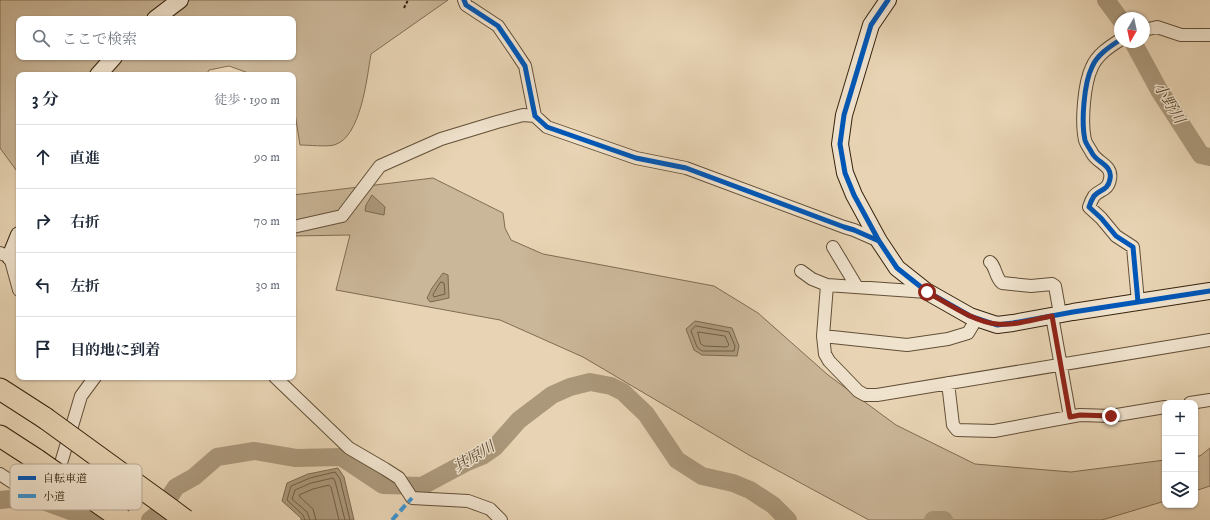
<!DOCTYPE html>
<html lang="ja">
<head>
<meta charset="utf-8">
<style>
  :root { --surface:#fff; --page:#f2f2f3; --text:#1f2937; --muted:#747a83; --line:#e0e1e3 }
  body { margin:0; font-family:"IM FELL DW Pica","Noto Serif JP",serif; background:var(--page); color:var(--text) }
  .controls { position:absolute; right:12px; bottom:12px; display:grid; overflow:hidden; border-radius:8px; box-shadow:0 1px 3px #0004 }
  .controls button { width:36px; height:36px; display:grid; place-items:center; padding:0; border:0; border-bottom:1px solid var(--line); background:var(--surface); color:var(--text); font:20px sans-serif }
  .compass { position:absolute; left:1114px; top:12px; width:36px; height:36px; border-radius:50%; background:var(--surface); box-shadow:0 1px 3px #0004; rotate:189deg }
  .stop { position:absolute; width:12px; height:12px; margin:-9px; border:3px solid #8f2418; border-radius:50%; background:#fff }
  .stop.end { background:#8f2418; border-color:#fff; box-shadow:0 1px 4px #0008 }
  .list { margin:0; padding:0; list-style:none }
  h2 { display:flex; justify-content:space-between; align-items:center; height:52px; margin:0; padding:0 16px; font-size:17px }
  h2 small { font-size:13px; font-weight:400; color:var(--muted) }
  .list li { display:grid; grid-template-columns:26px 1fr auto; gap:12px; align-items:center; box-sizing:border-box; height:64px; padding:0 16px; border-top:1px solid var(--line) }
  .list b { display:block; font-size:15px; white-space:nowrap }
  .list em { font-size:13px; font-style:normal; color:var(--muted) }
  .icon { flex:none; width:22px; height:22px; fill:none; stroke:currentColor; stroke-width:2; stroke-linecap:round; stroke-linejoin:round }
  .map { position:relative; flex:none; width:1210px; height:520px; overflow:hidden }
  .search { position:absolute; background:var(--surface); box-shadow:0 1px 3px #0004; left:16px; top:16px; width:280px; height:44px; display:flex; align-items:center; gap:10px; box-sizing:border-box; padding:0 14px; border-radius:8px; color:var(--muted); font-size:15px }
  .panel { position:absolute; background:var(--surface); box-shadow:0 1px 3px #0004; left:16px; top:72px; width:280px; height:308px; border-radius:8px }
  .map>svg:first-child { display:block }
  .green { fill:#cab698; stroke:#806c52; fill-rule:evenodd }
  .water { fill:#ab987b; stroke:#7c694f }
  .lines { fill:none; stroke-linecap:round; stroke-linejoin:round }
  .shore { stroke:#705e44; stroke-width:1 }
  .river { stroke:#ab987b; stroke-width:18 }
  .street-casing { stroke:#624f37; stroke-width:14 }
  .secondary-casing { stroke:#35230d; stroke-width:18 }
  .highway-casing { stroke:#35230d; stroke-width:23 }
  .path { stroke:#35230d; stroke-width:2; stroke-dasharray:3 2; stroke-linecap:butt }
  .street { stroke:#f0e3ce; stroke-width:12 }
  .secondary { stroke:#f0e3ce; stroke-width:16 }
  .highway { stroke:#e8d4b4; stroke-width:21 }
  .highway-bridge-casing { stroke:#35230d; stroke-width:23; stroke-linecap:butt }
  .highway-bridge { stroke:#e8d4b4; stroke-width:21 }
  .quiet { stroke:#3e95d2; stroke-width:4; stroke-dasharray:8 4; stroke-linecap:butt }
  .cycleway-casing { stroke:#f0e3ce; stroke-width:8 }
  .cycleway { stroke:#0057b8; stroke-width:5 }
  .route { stroke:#8f2418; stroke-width:5 }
  .labels { text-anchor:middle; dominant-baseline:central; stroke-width:3; stroke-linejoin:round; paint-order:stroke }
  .water-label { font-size:15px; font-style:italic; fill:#58462e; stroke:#f0e3ce }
  .key { fill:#f0e3ce; stroke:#b8a994; stroke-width:1 }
  .key-label { font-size:11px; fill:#35230d }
</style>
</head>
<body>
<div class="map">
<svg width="1210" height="520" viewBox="0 0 1210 520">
  <rect width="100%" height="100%" fill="#e8d4b4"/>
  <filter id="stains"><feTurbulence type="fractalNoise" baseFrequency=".005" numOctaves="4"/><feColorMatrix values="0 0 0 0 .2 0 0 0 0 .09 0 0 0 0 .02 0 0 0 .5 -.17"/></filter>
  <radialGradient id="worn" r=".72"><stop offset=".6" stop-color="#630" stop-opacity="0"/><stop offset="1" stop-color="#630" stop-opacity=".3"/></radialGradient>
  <path class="green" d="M0,0H448L371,54C367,77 361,138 334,145C327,147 308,145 300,145L293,101V75H254L229,66L209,70L206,75H19V174L0,148ZM19,19H293V57H19Z
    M433,178L503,213L505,228L511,240L543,254L714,286L758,313L828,375L896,425L975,464L1071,472L1165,460V501L1102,520H869L749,455L583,357L500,320L336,290L350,235L293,236V195Z
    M1210,448V486L1195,491V456H1200Z"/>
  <path class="water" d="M372,195L385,207L384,215L365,211L366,205Z
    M443,273L448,275L449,298L430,302L427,298L432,288Z
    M695,321L732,328L739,346L737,356L702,355L694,350L686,329Z
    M338,468L344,477L354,520H301V518L282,501L287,483L308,474Z"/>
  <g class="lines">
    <path class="shore" d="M441,282L444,283L445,294L434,297L433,295Z
      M696,326L729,332L735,346L734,351H702L697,347L691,331Z
      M698,332L725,336L729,345L727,347L704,346L701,344Z
      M305,520L303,515L287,500L291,486L310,478L335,472L340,479L350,520
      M310,520L307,512L292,499L295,490L311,483L333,478L335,481L345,520
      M316,520L313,509L300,497L299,495L313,489L329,485L331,487L339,520"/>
    <path class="river" d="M1106,0L1120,19
      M1133,42L1159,90L1201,155L1210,157
      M0,500L10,499L43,501L95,520
      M150,520L159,513L176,487L194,477L217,457L254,451L296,458L341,457L383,485L422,486L465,463L482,456L495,447L519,420L552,395L570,387L590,382L611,386L623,392L646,414L677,460L702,476L733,483L750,490L773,505L788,520
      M933,520H944"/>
    <g class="street-casing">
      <path id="street" d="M464,0L466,5L498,26L511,45L525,66L535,116L547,127L636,158L686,168L844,227L854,230L879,241
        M1144,30L1157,27L1181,35H1210
        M1120,40C1109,47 1097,55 1092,67C1084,83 1081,122 1085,140C1086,144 1090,149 1092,153C1097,163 1113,165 1110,179C1108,191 1100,189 1094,196C1092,199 1090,204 1089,207L1101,218L1116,236L1133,247L1138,302
        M293,227L342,216L380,166L441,139L497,122L523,115L535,116
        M833,247L857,287
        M0,253L10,257L19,290
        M990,262C996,267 995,277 1002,283L1031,286L1052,284L1055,286L1060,314
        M801,271L812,279L827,285
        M927,292L827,285L823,336L825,354L829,361L858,391L865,395H877L1210,340
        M1052,316L1070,417
        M823,336L907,345L948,339L968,333L977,318
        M275,377L349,448L385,469L399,478L412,498L468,501L490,509L501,520
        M948,383L953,425L957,430L994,431L1080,415L1111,416L1165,407
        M1190,403L1210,400
        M0,474L15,484L37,488L54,478L61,463L81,396L95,377"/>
    </g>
    <g class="secondary-casing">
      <path id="secondary" d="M888,0L871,25L844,115L840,144L845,173L854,195L879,241L897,268L926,291L970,316L997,325L1013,323L1073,312L1210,291
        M155,19L180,0
        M98,75L114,57
        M10,257L19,235"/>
    </g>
    <g class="highway-casing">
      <path id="highway" d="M0,389L45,418
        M0,436L37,460"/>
    </g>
    <path class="path" d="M404,8L408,0"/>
    <use href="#street" class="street"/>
    <use href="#secondary" class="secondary"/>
    <use href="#highway" class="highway"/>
    <g class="highway-bridge-casing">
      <path id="highway-bridge" d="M45,418L169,508L185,520
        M37,460L123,520"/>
    </g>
    <use href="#highway-bridge" class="highway-bridge"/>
    <path class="quiet" d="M392,520L412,498"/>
    <g class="cycleway-casing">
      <path id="cycleway" d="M464,0L466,5L498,26L511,45L525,66L535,116L547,127L636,158L686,168L844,227L854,230L879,241
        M888,0L871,25L844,115L840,144L845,173L854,195L879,241L897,268L926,291L970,316L997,325L1013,323L1073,312L1210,291
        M1120,40C1109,47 1097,55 1092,67C1084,83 1081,122 1085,140C1086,144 1090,149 1092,153C1097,163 1113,165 1110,179C1108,191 1100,189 1094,196C1092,199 1090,204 1089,207L1101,218L1116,236L1133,247L1138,302"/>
    </g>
    <use href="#cycleway" class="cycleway"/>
  </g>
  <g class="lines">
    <path class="route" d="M927,292C947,303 974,322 997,324C1015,326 1035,319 1052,316L1070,417L1080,415L1111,416"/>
  </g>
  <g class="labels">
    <g class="water-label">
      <text transform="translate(1169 103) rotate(59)">小野川</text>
      <text transform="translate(474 457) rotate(-31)">其原川</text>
    </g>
  </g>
  <rect x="10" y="464" width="132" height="46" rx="6" class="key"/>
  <rect x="18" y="476" width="18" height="4" fill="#0057b8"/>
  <rect x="18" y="494" width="18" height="4" fill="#3e95d2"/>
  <g class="key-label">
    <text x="43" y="482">自転車道</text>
    <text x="43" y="500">小道</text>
  </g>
  <rect width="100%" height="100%" filter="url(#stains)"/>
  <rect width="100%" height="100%" fill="url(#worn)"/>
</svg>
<div class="controls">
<button>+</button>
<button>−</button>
<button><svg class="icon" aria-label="layers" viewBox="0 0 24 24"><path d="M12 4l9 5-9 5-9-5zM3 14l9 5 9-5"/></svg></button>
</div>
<svg class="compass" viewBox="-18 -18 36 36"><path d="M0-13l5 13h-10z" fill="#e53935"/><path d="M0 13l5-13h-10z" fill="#747a83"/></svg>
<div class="stop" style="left:927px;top:292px"></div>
<div class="stop end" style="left:1111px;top:416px"></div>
<div class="search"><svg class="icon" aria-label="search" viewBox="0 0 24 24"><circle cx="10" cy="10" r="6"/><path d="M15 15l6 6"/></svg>ここで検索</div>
<section class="panel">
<h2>3 分<small>徒歩 · 190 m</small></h2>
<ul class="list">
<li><svg class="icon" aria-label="ahead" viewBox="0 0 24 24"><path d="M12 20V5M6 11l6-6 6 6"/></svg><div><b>直進</b></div><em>90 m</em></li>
<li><svg class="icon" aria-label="right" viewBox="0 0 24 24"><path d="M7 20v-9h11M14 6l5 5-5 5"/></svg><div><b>右折</b></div><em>70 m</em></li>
<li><svg class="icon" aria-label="left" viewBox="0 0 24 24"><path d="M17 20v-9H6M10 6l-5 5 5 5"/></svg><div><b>左折</b></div><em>30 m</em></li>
<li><svg class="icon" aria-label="arrive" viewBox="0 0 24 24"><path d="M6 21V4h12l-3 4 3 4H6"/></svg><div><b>目的地に到着</b></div></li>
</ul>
</section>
</div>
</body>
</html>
